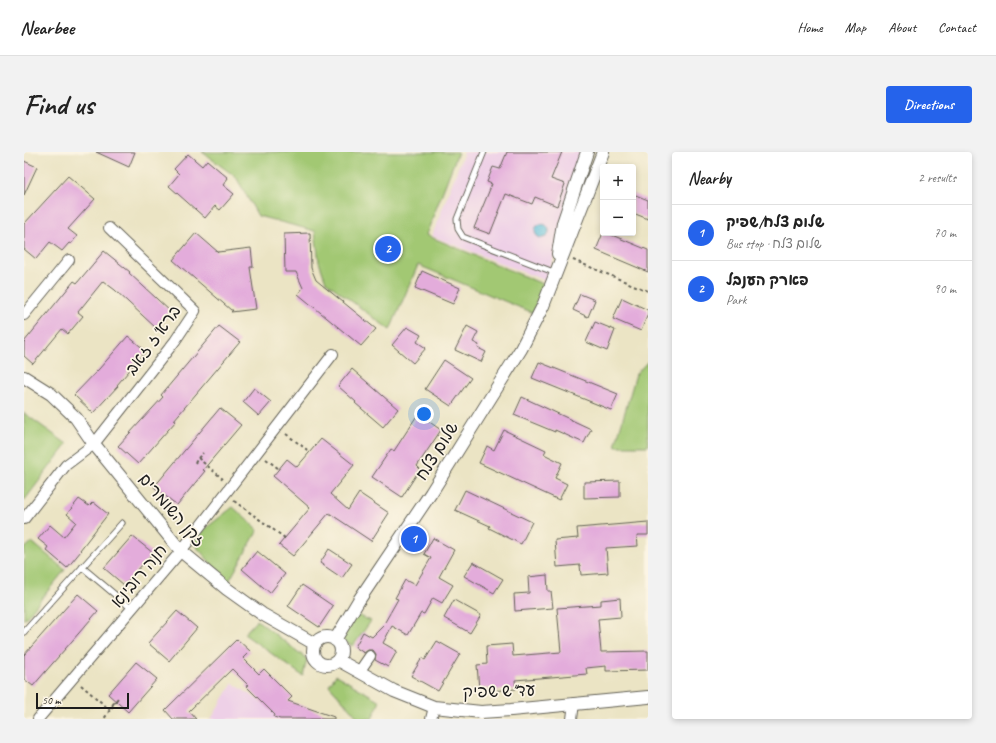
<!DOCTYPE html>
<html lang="en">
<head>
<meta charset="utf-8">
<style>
  :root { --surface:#fff; --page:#f2f2f2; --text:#222; --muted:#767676; --line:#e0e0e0; --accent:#2563eb }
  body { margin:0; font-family:Caveat,"Playpen Sans Hebrew",sans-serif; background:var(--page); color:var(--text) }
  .controls { position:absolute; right:12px; top:12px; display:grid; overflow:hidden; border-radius:4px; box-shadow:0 2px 6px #0003 }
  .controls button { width:36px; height:36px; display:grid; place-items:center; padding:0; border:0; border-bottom:1px solid var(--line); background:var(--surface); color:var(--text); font:20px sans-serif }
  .scale { position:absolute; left:12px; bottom:10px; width:93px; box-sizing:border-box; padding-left:4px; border:2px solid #1c1c1c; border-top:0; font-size:11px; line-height:14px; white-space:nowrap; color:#1c1c1c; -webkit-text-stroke:3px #fcf5e5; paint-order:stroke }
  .you { position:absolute; left:400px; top:262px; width:14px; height:14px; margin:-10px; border:3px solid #fff; border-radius:50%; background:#1a73e8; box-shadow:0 0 0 6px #1a73e833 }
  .badge { display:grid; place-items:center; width:26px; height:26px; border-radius:50%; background:var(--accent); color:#fff; font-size:13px; font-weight:700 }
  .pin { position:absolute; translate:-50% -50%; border:2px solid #fff; box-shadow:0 1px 4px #0006 }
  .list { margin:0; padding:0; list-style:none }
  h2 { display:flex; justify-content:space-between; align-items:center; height:52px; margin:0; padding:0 16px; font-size:17px }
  h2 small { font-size:13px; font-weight:400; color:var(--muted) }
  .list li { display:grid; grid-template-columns:26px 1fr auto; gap:12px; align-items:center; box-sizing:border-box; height:56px; padding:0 16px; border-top:1px solid var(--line) }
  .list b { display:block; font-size:15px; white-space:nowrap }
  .list p { margin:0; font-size:13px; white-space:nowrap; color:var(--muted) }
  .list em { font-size:13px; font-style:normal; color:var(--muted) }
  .map { position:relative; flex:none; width:624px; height:567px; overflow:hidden; border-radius:4px }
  header { display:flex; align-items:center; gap:24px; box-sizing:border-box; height:56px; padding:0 20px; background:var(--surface); border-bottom:1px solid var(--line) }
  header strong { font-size:19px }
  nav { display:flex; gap:22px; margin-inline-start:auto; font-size:14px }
  .intro { display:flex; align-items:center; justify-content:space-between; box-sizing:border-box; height:96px; padding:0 24px }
  h1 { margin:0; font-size:28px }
  .button { padding:10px 18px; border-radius:4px; background:var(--accent); color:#fff; font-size:14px; font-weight:700 }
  main { display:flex; gap:24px; padding:0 24px }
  aside { flex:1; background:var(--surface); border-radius:4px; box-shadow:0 2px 6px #0003 }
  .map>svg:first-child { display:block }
  .built { fill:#eed0e7 }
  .green { fill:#a2c873; stroke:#5f7248 }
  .water { fill:#5dbedb; stroke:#3c6d7c }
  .building { fill:#e3acdb }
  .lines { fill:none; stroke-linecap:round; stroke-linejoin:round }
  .service-casing { stroke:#646257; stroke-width:7 }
  .minor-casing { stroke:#646257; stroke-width:12 }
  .tertiary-casing { stroke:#646257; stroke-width:14 }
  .path { stroke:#646257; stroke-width:2; stroke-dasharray:3 3; stroke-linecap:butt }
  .service { stroke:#fff; stroke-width:5 }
  .minor { stroke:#fff; stroke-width:10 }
  .tertiary { stroke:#fff; stroke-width:12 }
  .labels { text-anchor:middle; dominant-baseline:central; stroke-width:3.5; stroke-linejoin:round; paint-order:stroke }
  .street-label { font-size:17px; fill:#1c1c1c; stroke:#fcf5e5 }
</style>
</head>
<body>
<header>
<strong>Nearbee</strong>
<nav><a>Home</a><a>Map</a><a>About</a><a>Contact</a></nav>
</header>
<div class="intro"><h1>Find us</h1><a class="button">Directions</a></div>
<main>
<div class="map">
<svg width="624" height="567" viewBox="0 0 624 567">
  <rect width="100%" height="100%" fill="#fcf5e5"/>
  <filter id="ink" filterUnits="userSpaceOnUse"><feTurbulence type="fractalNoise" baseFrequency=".025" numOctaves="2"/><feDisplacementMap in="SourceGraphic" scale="8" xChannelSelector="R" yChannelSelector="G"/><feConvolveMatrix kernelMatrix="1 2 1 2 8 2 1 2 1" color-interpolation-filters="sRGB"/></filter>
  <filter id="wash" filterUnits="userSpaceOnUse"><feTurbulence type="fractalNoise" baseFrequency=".012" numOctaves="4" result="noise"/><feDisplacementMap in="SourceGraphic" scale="16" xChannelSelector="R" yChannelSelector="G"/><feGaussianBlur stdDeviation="0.9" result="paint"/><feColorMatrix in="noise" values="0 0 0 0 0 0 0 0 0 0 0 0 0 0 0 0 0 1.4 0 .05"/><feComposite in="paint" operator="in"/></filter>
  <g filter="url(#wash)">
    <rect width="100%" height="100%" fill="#ebe4c4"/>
    <path class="built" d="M440,0H566L522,129L408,84Z
      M209,531L262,567H187Z"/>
    <path class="green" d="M178,0H434L402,83L521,133L509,161L394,113L366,178L302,130L295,110L291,79L234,64L212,25Z
      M624,209V294H591L612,222Z
      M0,261L43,292L0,349Z
      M209,355L234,378L204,431L171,393L164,390Z
      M8,390L41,418L0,468V397Z
      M329,461L347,469L329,494L312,486Z
      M233,468L283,507L279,524L220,482Z
      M312,523L356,549L348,567H335L305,533Z"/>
    <path class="water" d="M511 79a7 7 0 1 1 14 0a7 7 0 1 1-14 0Z"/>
    <g id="blocks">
      <path class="building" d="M72,0H111L105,15Z
        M483,0H538L527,27L541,32L533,54L511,45L508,52L482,42L466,82L450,76L468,32L463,30L469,15L476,17Z
        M164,2L178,14L183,8L204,26L199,33L210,42L196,58L191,54L181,66L145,34L155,22L150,17Z
        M0,9L13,15L0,43Z
        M44,24L71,47L44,77L53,84L47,92L45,91L38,99L26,90L12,107L0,97V72Z
        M609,42L624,48V67L609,61Z
        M172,81L194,100L227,96L229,115H226L232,157L207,160L209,158H207L149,108Z
        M286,81L287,116L292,128L352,177L337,194L274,142L279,136L272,120H261L260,82Z
        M579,81H583L624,98V120L572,98Z
        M80,99L106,120L105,121L147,160L132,176L91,138L79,129L54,160L59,164L44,182L38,177L9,212L0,204V190L50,129L53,131Z
        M398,119L436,136L429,152L391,136Z
        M556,142L571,148L564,165L549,158Z
        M598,146L624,158V162L617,179L589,167Z
        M571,170L591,178L583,199L562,190Z
        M195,174L216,190L150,268L152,269L114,312L94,294L139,245L137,243Z
        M443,174L454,180L449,190L455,193L454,196L462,200L457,210L431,198Z
        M383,175L397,183L393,190L402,196L389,211L368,193Z
        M104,184L122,199L93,233L94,234L69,261L50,243L75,217Z
        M420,208L447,226L427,254L401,237Z
        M515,210L594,242L587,258L508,226Z
        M328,217L374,257L359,275L331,251L332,250L314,234Z
        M230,236L247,250L235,264L219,250Z
        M498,245L567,277L560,291L531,278V280L490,263Z
        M196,256L217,273L179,318L181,319L153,353L130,335Z
        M394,262L417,278L393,314L396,317L378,345L348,325L367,297L370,299Z
        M480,278L522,298L520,302L538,311L531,326L543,332L535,348L455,311L463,294L470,298Z
        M297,287L330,313L306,342L324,358L335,341L365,361L347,389L305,361L269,404L255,393L286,356L249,324L263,307L273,315Z
        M596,329V345L560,346V330Z
        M441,338L508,370L497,392L465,376L466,374L431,358Z
        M55,347L65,354L69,350L84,362L56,398L57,399L43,416L22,398L24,395L14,387L26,373L40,385L52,370L43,362Z
        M624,370V383H613L614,394L582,396L584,421L557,423L556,413L533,415L531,388L554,386L553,376Z
        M108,384L129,401L100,433L80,416Z
        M409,386L430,398L415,425L429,433L418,451L409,446L400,462L397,461L384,483L368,474L359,491L373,499L364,515L351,508L352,502L349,498H344L340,501L331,495L339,480L348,485L362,471L361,470L374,447L371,446L381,428L391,433L407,406L400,402Z
        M305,397L328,412L318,426L296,411Z
        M233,399L261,422L246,441L218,417Z
        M449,410L479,427L470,441L440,424Z
        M523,423L524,439H527L529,456L491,459L490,442L505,441L504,425Z
        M278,433L309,454L295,475L264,454Z
        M54,442L74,459L9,534L0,527V503Z
        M596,446L597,465L574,467L577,500L624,499V518L582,519V514L562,516L563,522L491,528L492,537L466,539L465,536L455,537L453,513L463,512L462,494L488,492L489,504L537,500L533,456L577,453V448Z
        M430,448L457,463L446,481L420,466Z
        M153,459L173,476L145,509L124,491Z
        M213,487L226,499L219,506L235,522L240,517L268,545L264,549L310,565V567H256L250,565L251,563L222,534L224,533L208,517L165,559L172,567H149L141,558Z
        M413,489L436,502L414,539L387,524L398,506L401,508Z
        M112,510L133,527L104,560L84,542Z"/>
    </g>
  </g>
  <g filter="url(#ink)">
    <use href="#blocks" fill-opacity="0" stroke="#646257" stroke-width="1"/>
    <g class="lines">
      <g class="service-casing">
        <path id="service" d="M460,0L433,67L434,77L439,85L532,121
          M58,415L108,457
          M0,480L98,371"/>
      </g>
      <g class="minor-casing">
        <path id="minor" d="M0,163L45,108
          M0,367L42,313L70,292L151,189L171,159L85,76
          M335,520L346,504
          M14,567L157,399L309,202
          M407,567L410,555
          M548,567L550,551"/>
      </g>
      <g class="tertiary-casing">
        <path id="tertiary" d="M534,102L539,71L563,0
          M0,225L27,242L52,266L70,292L157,399L203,437L238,462L291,492
          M289 499a14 14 0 1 1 28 0a14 14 0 1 1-28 0Z
          M311,488L335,448L407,341L497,197L519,154L579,0
          M314,508L370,539L410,555L457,560L487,558L624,545"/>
      </g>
      <path class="path" d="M549,108L624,139
        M262,282L286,300
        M174,306L179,301
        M242,307L255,317
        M171,311L174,306L199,327
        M210,349L261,386
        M57,533L85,557L94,546L80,567"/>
      <use href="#service" class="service"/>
      <use href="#minor" class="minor"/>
      <use href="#tertiary" class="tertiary"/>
    </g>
  </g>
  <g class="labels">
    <g class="street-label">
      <text transform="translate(129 188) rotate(-54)">ברא"ז זאב</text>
      <text transform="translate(413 299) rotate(-58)">שלום צלח</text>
      <text transform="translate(148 358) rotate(49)">זקן השומרים</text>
      <text transform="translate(115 424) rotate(-50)">חנה רובינא</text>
      <text transform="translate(475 539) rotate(-2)">עד"ש שפיק</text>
    </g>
  </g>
</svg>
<div class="controls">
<button>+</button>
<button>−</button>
</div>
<div class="scale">50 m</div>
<div class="you"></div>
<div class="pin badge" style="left:390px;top:387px">1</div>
<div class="pin badge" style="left:364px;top:97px">2</div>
</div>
<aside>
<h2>Nearby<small>2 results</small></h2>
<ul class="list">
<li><span class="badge">1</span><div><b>שלום צלח/שפיק</b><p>Bus stop · שלום צלח</p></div><em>70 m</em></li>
<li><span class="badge">2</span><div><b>פארק הענבל</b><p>Park</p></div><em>90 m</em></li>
</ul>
</aside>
</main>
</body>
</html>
